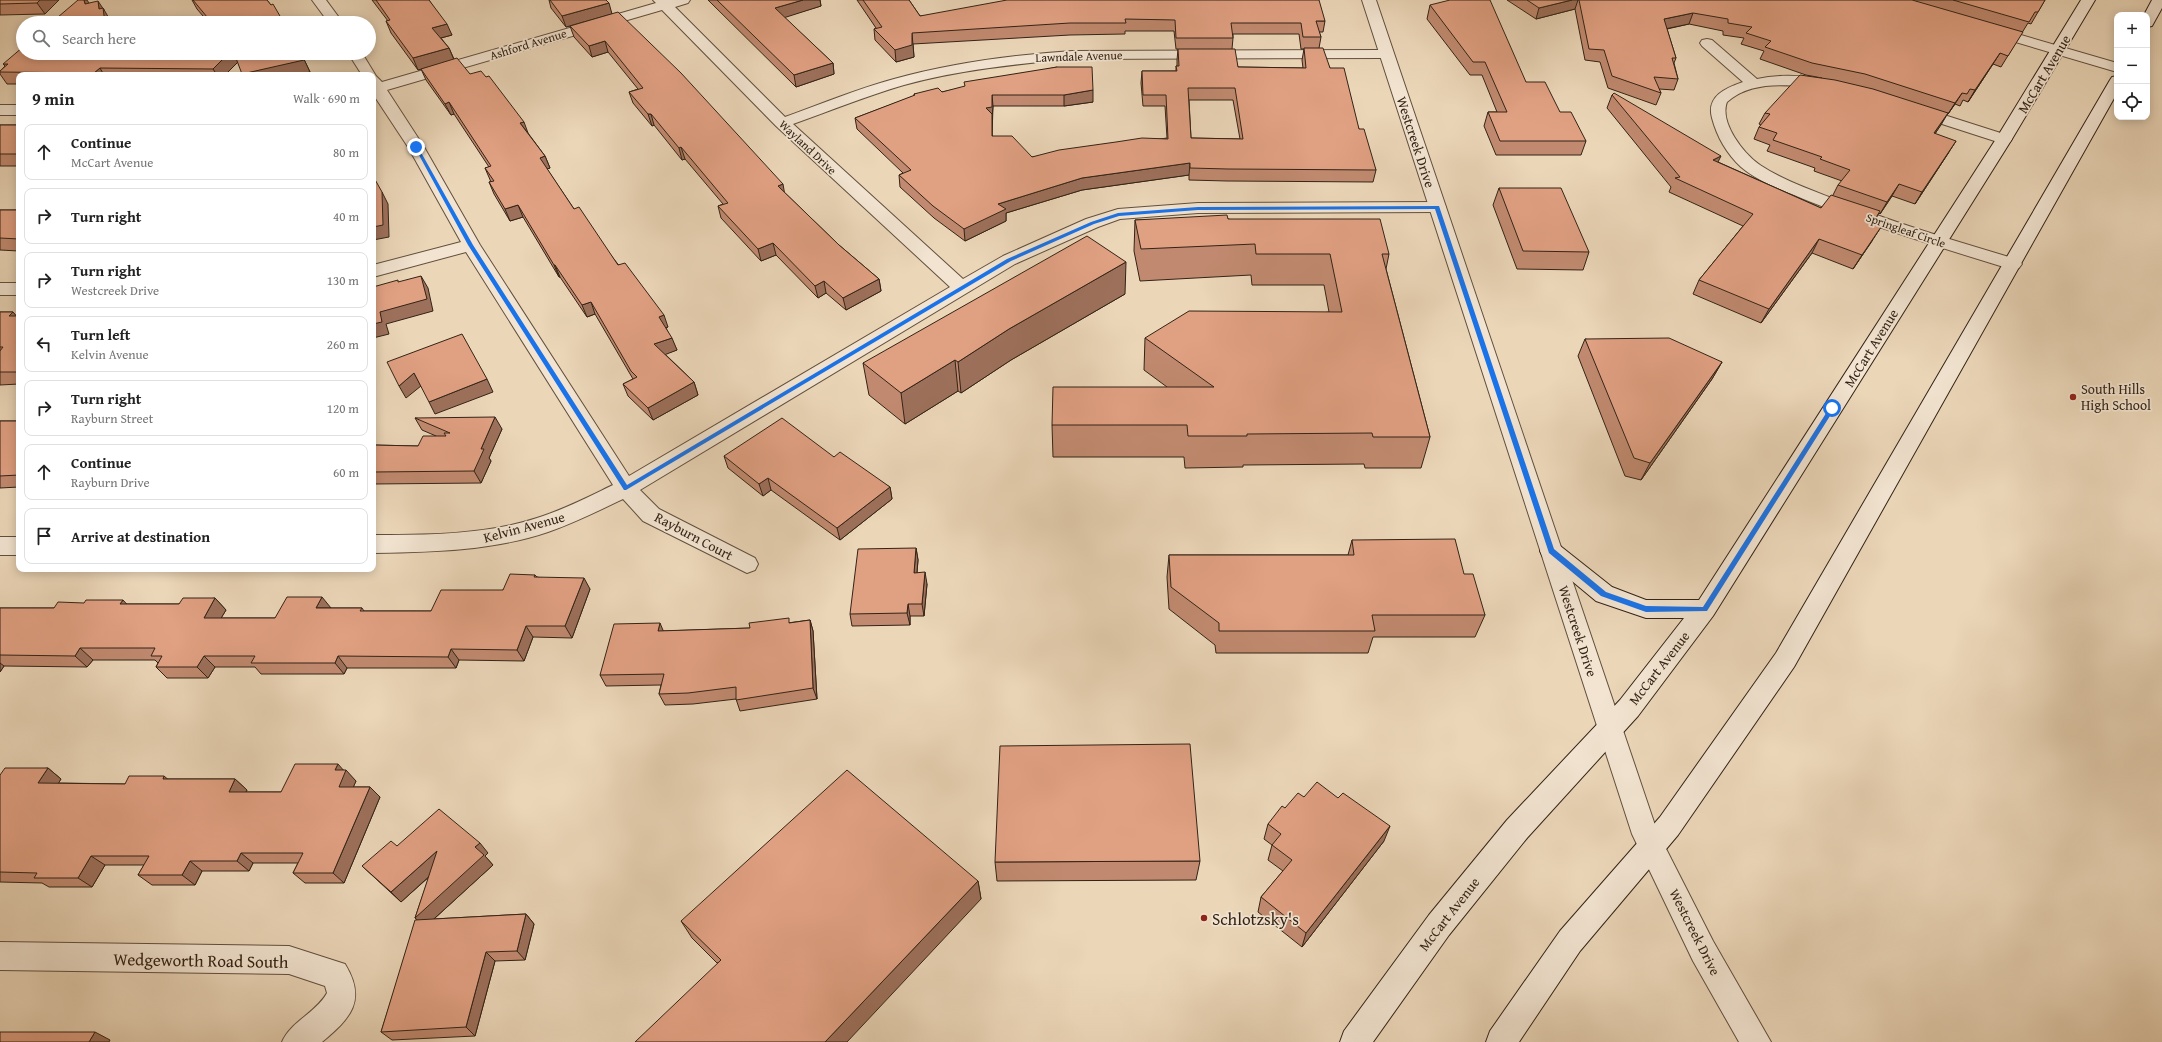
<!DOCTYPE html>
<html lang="en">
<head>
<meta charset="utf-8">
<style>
  :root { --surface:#fff; --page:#f6f6f6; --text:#222; --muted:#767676; --line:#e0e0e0 }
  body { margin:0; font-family:"Gentium Book Plus",serif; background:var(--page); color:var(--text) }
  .controls { position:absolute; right:12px; top:12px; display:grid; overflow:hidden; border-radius:8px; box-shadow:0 2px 10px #0003 }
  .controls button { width:36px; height:36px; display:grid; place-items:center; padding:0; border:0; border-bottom:1px solid var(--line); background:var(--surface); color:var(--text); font:20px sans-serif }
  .stop { position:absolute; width:12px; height:12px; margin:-9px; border:3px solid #1a73e8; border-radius:50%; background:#fff }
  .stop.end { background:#1a73e8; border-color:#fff; box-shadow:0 1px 4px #0008 }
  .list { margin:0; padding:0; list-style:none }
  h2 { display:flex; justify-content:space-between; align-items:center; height:52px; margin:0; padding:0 16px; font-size:17px }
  h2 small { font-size:13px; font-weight:400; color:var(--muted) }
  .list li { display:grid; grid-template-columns:26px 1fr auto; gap:12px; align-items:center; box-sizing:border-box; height:56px; margin:0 8px 8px; padding:0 8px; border:1px solid var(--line); border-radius:8px }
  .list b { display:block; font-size:15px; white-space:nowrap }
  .list p { margin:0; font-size:13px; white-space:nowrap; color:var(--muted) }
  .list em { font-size:13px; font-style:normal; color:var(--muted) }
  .icon { flex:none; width:22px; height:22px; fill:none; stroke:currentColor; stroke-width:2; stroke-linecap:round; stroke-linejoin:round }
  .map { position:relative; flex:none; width:2162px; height:1042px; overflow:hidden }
  .search { position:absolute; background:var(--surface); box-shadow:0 2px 10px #0003; left:16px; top:16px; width:360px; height:44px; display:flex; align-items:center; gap:10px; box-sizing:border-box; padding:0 14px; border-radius:22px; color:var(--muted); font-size:15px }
  .panel { position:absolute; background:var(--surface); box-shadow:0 2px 10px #0003; left:16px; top:72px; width:360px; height:500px; border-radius:8px }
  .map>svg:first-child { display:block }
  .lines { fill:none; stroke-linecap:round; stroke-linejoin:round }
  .minor-casing { stroke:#61503e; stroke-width:2 }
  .tertiary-casing { stroke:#61503e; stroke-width:2 }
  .secondary-casing { stroke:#332316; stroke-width:2 }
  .minor { fill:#f2e4d1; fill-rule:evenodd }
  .tertiary { fill:#f2e4d1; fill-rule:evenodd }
  .secondary { fill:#f2e4d1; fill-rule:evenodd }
  .wall { fill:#c18a70; stroke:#332316; fill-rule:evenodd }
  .shaded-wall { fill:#9d705b; stroke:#332316 }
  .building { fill:#e0a082; stroke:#332316; fill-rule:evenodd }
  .route { fill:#1a73e8 }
  .poi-dot { fill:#8f2418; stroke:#f2e4d1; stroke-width:1.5 }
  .labels { text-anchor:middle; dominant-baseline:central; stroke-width:3.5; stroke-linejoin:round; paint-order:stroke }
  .far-street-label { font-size:12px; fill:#332316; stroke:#f2e4d1 }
  .street-label { font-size:14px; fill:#332316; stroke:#f2e4d1 }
  .poi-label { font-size:14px; fill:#332316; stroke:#f2e4d1; text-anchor:start }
  .near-poi-label { font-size:17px; fill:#332316; stroke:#f2e4d1; text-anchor:start }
  .near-street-label { font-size:17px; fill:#332316; stroke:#f2e4d1 }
</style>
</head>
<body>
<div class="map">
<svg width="2162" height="1042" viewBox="0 0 2162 1042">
  <rect width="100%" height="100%" fill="#ebd6b8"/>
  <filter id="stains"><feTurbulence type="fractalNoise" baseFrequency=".005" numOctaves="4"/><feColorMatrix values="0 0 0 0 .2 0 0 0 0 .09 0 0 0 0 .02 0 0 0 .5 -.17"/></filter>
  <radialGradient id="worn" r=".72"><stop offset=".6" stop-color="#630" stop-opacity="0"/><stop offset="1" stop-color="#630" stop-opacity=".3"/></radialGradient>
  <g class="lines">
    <g class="minor-casing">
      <path id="minor" d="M312,0H326L343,23H329Z
        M653,0H690L688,3L675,7L785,117C821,104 857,89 894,79C952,63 1012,55 1072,51L1386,50L1391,51L1393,54L1391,57L1386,58L1072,59C1016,64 959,70 904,85C866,96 830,111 793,124L963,279L1003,256L1086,219L1118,209L1198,203L1437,202L1443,203L1446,207L1443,211L1437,212L1198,213L1120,219L1098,227L1015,264L640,490L659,509L755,558L758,564L755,570L747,573L643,521L623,499C598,511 574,523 548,532C492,551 432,552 373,553V535C427,535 485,535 537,518C563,510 588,497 613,485L466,252L373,277V265L461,242L408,147L373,94V75H362L348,53H362L376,76L382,82L656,3ZM662,10L776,126L950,287L629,476L480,245L424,147L387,90Z
        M1990,26L2117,63V72L1985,33L1983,30L1985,27Z
        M1707,39L1712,40L1757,79C1780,74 1807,75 1829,81L1832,84L1829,87L1824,89C1794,85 1752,79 1727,102C1719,123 1744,154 1760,165C1781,179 1806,188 1829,197C1891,222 1955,241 2019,260L2022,264L2019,268L2013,270L2007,268C1941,248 1875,227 1811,202C1788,192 1761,184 1741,167C1727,154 1717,137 1712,118C1706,96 1726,88 1743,82L1702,46L1700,43L1702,40Z
        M0,105H19V115H0Z
        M1916,106L2010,136L2012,139L2010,142L2004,144L1911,114L1908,111L1911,108Z
        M0,283H19V295H0Z
        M0,537H19V555H0Z
        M0,942L289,946L345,964C367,1000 351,1018 322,1042H282C291,1021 316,1013 327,993L325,986L289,974L0,970Z"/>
    </g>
    <g class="tertiary-casing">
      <path id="tertiary" d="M1362,0H1376L1657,831L1713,941L1771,1042H1739L1693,961L1632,834Z"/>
    </g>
    <g class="secondary-casing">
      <path id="secondary" d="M2081,0H2095L2012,139L1713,616L1638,716L1527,838L1449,935L1373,1042H1340L1344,1031L1429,915L1507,820L1620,700L1684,618H1646L1596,601L1543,557L1540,551L1543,545L1551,542L1559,545L1612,587L1646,600H1699L1996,139Z
        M2152,0H2162V8L2152,26L2147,27V15H2144Z
        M2117,76V93L1794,667L1678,835L1580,951L1519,1042H1486L1490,1031L1560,931L1660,817L1776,653L2110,80L2112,77Z"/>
    </g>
    <use href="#minor" class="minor"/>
    <use href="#tertiary" class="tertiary"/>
    <use href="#secondary" class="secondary"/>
  </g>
  <path class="wall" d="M0,0H59L45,14L0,15Z
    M192,0H267L284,23H209L197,9Z
    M372,0H429L452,35L441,38L449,48L454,59L470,74L528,133L545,156L550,168L547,169L574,209L668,327L666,328L677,350L665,354L694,382L698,395L653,420L628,396L623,384L633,379L595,314L587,317L560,277H559L523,217L510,221L494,194L489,182H491L485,168L489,167L454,114L451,115L426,80L421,69L418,70L391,33L386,21H388Z
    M549,0H606L612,14L784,192L839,245L879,279L881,291L846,310L826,293L818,298L776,255L761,261L721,218L718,206L723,204L685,159L682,160L654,125L652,126L633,103L629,92L638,89L608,52L592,57L574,37L570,26L566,27L551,8Z
    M708,0H820L821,6L784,17L833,63L834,74L796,87Z
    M857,0H909L920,16L1325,21L1323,32H1319L1321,37L1319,48L1330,68L1359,129L1376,170L1373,182L1227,181L1189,180V175L1082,190L1006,213V221L965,241L934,218L900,187L899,175L903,173L857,129L855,118L914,96V94L942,92L1057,67L1093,102L1064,106H993L992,136L1032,157L1167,138L1165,106H1143L1141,83L1142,71H1176V66H1177V60L1178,49H1176L1174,31H1125V34L1070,35L913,44L914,57L896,62L875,40L874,29L876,28ZM1233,34H1299L1301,49H1304L1302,60L1303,68L1238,67L1232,49L1233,38ZM1189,100H1233L1240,139L1191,138Z
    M1507,0H2045L2031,24L2028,23L2001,67L1993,64L1968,102L1963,100L1960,106L1955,104L1948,114H1947L1935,134L1949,152L1915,204L1892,196L1880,214L1879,213L1873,224L1872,241L1853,269L1812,253L1761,323L1693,294L1699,280L1743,226L1669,192L1671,187L1607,108L1612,95L1718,162L1821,208L1833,195L1838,185L1842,181L1814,171L1815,168L1767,151L1770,145L1754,139L1759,127L1761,125L1759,124L1765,113L1822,78L1806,75L1760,59L1764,51L1741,44L1744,38L1723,35V31L1689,24L1667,29L1676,58L1674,63L1678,79L1674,90L1659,89L1661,93L1656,105L1608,88L1600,62L1585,60L1575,9L1536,19Z
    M1430,5L1526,82L1560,112L1586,141L1581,155H1496L1484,126L1488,112H1497L1482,75H1470L1427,19Z
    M301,53L310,72L237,62L225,75H19V84H7L0,74V71L5,66L3,64Z
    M0,125H19V166H0Z
    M1499,188L1589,252L1583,270L1517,269L1493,205Z
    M0,210H19V251L0,250Z
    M1228,219L1389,254L1386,269L1430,437L1421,468H1365L1364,464L1243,465V467L1185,468L1184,457H1053L1052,425L1167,387L1144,370L1145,338L1329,312L1324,285H1252L1251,275L1140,281L1134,251L1135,220Z
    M1125,294L1011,360L961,393L958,391L905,424L869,395L863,363Z
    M0,312H13L16,316H19V384L0,385Z
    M1585,339L1722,362L1712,379L1641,480L1625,476L1578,356Z
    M415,418L502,429L489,458L491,461L481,483L373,484V445L418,446L436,436L422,430Z
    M0,421H19V487L0,488Z
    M724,456L834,457L890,487L892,499L840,540L771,490L763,496L728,468Z
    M1352,540L1464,574L1485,615L1475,637H1373L1368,653H1216L1215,645L1169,609L1167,577L1169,555H1348Z
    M916,548L918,560L917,572L927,584L924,616H910V625L852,626L850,614Z
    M535,575L537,577L590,589L572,638L533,637L524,661L459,660L456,668H347L344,674H261L255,667H215L208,678H167L156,667L158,663L155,660H93L87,667L4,666L0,672V608H54L126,604H179L215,598L226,610L221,618H275L331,608H362L364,611H431L503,590Z
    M810,620L813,631L817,699L740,711L736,699L693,704L665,705L659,694L661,685L606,686L600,675L663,631L750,628Z
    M48,768L61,779L58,783L125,784L168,779H235L247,790L246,792H281L344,770L356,781L353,787H370L380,797L344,883H305L293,873L298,863H253L249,871H202L195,885H152L138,875L144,865H105L92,887H49L42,883L0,882V775Z
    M1304,797L1384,841L1302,947L1258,912L1261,897L1283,871L1268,860L1272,845L1264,839L1268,824L1285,808Z
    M397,846L488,853L485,856L493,865L434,919L526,914L534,924L525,960L495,961L475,1036L392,1040L381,1032L417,919L415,918L429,877L401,902L362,866Z
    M1200,861L1196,880L997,881L995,862Z
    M978,881L981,899L717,963L692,938L681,921Z"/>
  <path class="shaded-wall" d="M40,0H59L45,14L37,3Z
    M84,0H87L91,6L85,4Z
    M803,0H820L821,6L777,20L775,8Z
    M1572,0H1578L1575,9L1536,19L1539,8Z
    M98,1L104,10L103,8L110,20L111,23H105L99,9Z
    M609,3L612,14L566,27L562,16Z
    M1693,13L1689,24L1660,30L1664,19Z
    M447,24L452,35L437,39L432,28Z
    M912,33L914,57L896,62L895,50Z
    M605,41L608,52L592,57L589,46Z
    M449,48L454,60L418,70L413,58Z
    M229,53H235L239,61L225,75H217L213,69Z
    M301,53L310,72L295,75H242V74Z
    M2000,53L1993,64L1968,102L1975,90Z
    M833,63L834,74L796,87L794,75Z
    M100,68L104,75H95L94,73Z
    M1093,90V102L1064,106V95Z
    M1962,93L1955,104L1948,114L1955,103Z
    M992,95L993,106L992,118V148V136L986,108Z
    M449,102L454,114L451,115L445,104Z
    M1948,113L1941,125L1927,145L1934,133Z
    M648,114H651L654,125L652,126Z
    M524,122L528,133L520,123Z
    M1956,141L1949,152L1915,204L1922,192Z
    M681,147L685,159L682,160L679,148Z
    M545,156L550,168L544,170L540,158Z
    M1721,156L1714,170L1713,160Z
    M1190,163L1189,175L1082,190L1006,213V221L965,241L964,229L998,204L1082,178Z
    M783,184L785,196L778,186Z
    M1899,184L1892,196L1880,214L1887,202Z
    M382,192L388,204L389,237L373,240V227Z
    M518,205L523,217L510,221L505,209Z
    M1881,227L1872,241L1853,269L1862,255Z
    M1819,239L1812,253L1761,323L1769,309Z
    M773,243L776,255L761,261L758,249Z
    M1126,262L1125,294L1011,360L961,393L958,362L1009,329Z
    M554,265H555L560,277H559Z
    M421,276L428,288L433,311L386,324L389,334L373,338V324L380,312Z
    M879,279L881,291L846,310L843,298Z
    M824,281L826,293L818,298L815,286Z
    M591,302L595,314L587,317L582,305Z
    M13,312L19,319L9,316Z
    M664,315L668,327L663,329L659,317Z
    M672,338L677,350L659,357L654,344Z
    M955,360L958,391L905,424L901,393Z
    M1722,362L1712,379L1641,480L1650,463Z
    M414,373L421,386L406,398L399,386Z
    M487,379L493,392L435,414L429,402Z
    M694,382L698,395L653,420L648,408Z
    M495,417L502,429L489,458L491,461L481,483L474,471L481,449Z
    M768,478L771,490L763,496L759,484Z
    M890,487L892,499L840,540L837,528Z
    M916,548L918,560L916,584L914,573Z
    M925,572L927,584L924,616L922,604Z
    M584,578L590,589L572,638L565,626Z
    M322,597L331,608H316Z
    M215,598L226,610L214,630L204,618Z
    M123,600L134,612L120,604Z
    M908,604L910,616V625L907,613Z
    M810,620L813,631L817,699L813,688Z
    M660,623L665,635L658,631Z
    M526,626L533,637L524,661L517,650Z
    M80,648L93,660L87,667L75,656Z
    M451,649L459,660L456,668L448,657Z
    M204,656L215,667L208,678L197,667Z
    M338,656L347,668L344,674L335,663Z
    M0,663L4,666L0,672Z
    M338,764L345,772L346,770L356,781L349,797L339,787L335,770Z
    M48,768L61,779L52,794L38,783Z
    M164,776L177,787L163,779Z
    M235,779L247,790L240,803L229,792Z
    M370,787L380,797L344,883L333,873Z
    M1390,826L1384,841L1302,947L1306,933Z
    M480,843L488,853L485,856L493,865L425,927L415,918L475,847Z
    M437,851L446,861L401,902L391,892Z
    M241,853L253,863L249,871L237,861Z
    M91,856L105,865L92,887L78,878Z
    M190,861L202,871L195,885L182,875Z
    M978,881L981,899L847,1042H825Z
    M526,914L534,924L525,960L517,951Z
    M486,952L495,961L475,1036L466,1027Z
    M95,1032L110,1040L109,1042H89Z"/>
  <path class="building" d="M0,0H40L37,3L0,4Z
    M78,0H84L85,4L98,1L99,9L103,8L105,23H51Z
    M193,0H267L271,5L273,4L284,23H212Z
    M376,0H429L447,24L432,28L449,48L413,58L386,21L390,20Z
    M550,0H606L609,3L562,16Z
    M717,0H803L775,8L833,63L794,75Z
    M863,0H909L920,16L1007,0H1319L1325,21H1316L1321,37H1303L1301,23H1231L1233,38H1176L1175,20L1125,19L1126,23H1070L912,33V45L895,50L874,29L882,27Z
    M1450,0H1490L1526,82H1545L1560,112H1571L1586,141H1500L1488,112H1507L1485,62H1473L1430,5Z
    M1527,0H1572L1539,8Z
    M1579,0H1912L2023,32L2008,56L2000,53L1975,90L1970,89L1967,94L1962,93L1955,103L1865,74L1812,63L1765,47L1771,41L1746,33L1752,27L1728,23V19L1693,13L1664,19L1676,58H1672L1678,79L1654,77L1661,93L1612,76L1604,50L1589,49Z
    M1953,0H2045L2038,12H2035L2029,22Z
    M618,12L681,73L783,184L778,186L839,245L879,279L843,298L824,281L815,286L773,243L758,249L718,206L728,203L681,147L679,148L651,114H648L629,92L643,88L605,41L589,46L570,26Z
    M23,47V53H229L213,69L100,68L94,73L0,72V71L8,64H3Z
    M1304,48H1323L1330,68H1344L1359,129H1364L1376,170L1228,169L1190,168V163L1082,178L998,204L1006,209L964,229L933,206L899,175L911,170L855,118L915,95L914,94L938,88L942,92L965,86L964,82L1057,67H1092L1093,90L1064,95H992V107L986,108L992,114V136H1012L1032,157L1059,150L1116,142L1142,138L1168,139L1166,95H1143L1142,71H1177L1176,66H1179L1178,49H1235L1238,67L1306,68ZM1188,88H1235L1243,139L1191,138Z
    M234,53H301L304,60L242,74Z
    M457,58L470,74L481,71L486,77L489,76L524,122L520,123L545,156L540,158L574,209L579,207L618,265L625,263L664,315L659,317L672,338L654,344L694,382L648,408L623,384L637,377L631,371L591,302L582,305L555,265H554L518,205L505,209L489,182L494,181L485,168L491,166L449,102L445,104L421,69Z
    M1800,75L1835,80L1873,89L1948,113L1934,133L1956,141L1922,192L1899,184L1887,202L1838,185L1850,170L1820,159L1822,157L1773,140L1777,133L1759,127L1770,114L1765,113Z
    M1614,93L1721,156L1713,160L1821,208L1831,195L1880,211L1872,224L1881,227L1862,255L1819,239L1769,309L1699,280L1753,214L1675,178L1680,177L1612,95Z
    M0,125H19V154H0Z
    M373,176L382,192L383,225L373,227Z
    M1499,188H1561L1589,252L1523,251Z
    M0,210H19V213L17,215H19V239L0,238Z
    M1227,215L1228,219H1380L1389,254H1382L1430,437H1373L1372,433L1247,434V436H1188L1187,425H1052L1053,387H1214L1145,338L1189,311L1342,312L1330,254H1256L1255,244L1141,249L1135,220Z
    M1087,236L1126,262L1009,329L958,362L955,360L901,393L863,363Z
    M421,276L427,299L380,312L382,322L373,324V287L398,280V282Z
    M0,312H13L9,316H19V370L17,372H0V351L3,347H0Z
    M462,334L487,379L429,402L414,373L399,386L387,362Z
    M1669,338L1722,362L1650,463L1634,458L1585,339Z
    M495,417L481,449H484L474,471L373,472V445L418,446L423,436H446L444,433H450L415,418Z
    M782,418L834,457L840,452L890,487L837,528L768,478L759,484L724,456Z
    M0,421H19V475L0,476Z
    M1455,539L1464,574H1473L1485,615H1372L1375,631H1219V623L1171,587L1169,555H1354L1352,540Z
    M916,548L914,573L925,572L922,604H908L907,613L850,614L858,549Z
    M510,574L535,575L534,577L584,578L565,626H526L517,650L451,649L448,657L338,656L335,663H251L255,656H204L197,667H156L162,656H151L155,648H80L75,656L0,655V608H54L58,602L84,603L86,600H123L120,604H179L183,598H215L204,618H275L287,597H322L316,608H362L360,611H431L441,590H503Z
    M789,618V623L810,620L813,688L736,700V687L688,693L659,694L664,674L600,675L614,624L660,623L658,631L750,628L749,623Z
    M1190,744L1200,861L995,862L1000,746Z
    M295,764H338L335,770H346L339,787H370L333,873H293L303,853H241L237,861H190L182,875H138L149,856H91L78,878H34L37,873L0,872V775L5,768H48L38,783L125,784L129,776H164L163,779H235L229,792H281Z
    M847,770L978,881L825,1042H635L721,960L681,921Z
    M1317,782L1338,798L1343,793L1390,826L1306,933L1261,897L1292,860L1272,845L1281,834L1268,824L1282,806L1285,808L1298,793L1304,797Z
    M439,809L480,843L475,847L484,855L415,918L437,851L391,892L362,866L391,841L397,846Z
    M526,914L517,951L486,952L466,1027L381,1032L415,920Z
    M0,1032H95L89,1042H0Z"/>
  <path class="route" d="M414,146L418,147L473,245L627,485L1007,259L1091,222L1118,213L1198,207L1439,206L1554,549L1606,592L1646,606L1703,607L1830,407L1835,408L1707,611L1646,612L1601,596L1549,553L1435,209L1198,210L1119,216L1094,224L1011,261L626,490H624L468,245Z"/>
  <g class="poi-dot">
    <circle cx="2073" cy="397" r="4"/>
    <circle cx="1204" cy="918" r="4"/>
  </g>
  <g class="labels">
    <g class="far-street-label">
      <text transform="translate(528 44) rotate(-17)">Ashford Avenue</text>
      <text transform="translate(1079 56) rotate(-2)">Lawndale Avenue</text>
      <text transform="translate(808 147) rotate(43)">Wayland Drive</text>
      <text transform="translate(1906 230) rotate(19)">Springleaf Circle</text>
    </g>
    <g class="street-label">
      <text transform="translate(2044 74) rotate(-59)">McCart Avenue</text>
      <text transform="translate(1416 142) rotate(72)">Westcreek Drive</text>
      <text transform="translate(1871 348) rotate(-58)">McCart Avenue</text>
      <text transform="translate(524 527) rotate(-15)">Kelvin Avenue</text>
      <text transform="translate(694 536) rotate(28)">Rayburn Court</text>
      <text transform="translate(1578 631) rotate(72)">Westcreek Drive</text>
      <text transform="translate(1659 668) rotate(-52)">McCart Avenue</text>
      <text transform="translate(1449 914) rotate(-52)">McCart Avenue</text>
      <text transform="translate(1695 932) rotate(63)">Westcreek Drive</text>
    </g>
    <g class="poi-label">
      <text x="2081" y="389">South Hills<tspan x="2081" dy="16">High School</tspan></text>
    </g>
    <g class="near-poi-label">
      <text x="1212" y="918">Schlotzsky's</text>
    </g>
    <g class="near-street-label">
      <text transform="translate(201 960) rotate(1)">Wedgeworth Road South</text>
    </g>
  </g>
  <rect width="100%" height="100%" filter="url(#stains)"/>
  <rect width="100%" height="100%" fill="url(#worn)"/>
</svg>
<div class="controls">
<button>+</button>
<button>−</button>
<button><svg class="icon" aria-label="locate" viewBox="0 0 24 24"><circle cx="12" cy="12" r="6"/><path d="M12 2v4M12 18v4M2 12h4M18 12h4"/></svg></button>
</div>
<div class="stop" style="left:1832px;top:408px"></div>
<div class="stop end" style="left:416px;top:147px"></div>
<div class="search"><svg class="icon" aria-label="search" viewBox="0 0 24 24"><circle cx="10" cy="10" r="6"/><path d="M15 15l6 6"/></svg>Search here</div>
<section class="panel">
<h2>9 min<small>Walk · 690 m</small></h2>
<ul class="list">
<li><svg class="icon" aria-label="ahead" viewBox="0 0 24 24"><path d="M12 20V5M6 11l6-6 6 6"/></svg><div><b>Continue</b><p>McCart Avenue</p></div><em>80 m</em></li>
<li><svg class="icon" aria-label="right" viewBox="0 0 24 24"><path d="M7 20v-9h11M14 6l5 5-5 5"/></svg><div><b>Turn right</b></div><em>40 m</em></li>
<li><svg class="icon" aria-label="right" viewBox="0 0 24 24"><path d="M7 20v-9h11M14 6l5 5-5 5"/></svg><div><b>Turn right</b><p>Westcreek Drive</p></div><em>130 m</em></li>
<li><svg class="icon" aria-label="left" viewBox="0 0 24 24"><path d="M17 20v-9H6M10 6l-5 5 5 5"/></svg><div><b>Turn left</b><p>Kelvin Avenue</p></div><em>260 m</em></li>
<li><svg class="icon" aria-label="right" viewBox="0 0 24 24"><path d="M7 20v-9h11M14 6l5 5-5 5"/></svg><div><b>Turn right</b><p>Rayburn Street</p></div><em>120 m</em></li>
<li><svg class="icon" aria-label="ahead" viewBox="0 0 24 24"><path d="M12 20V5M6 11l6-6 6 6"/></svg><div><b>Continue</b><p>Rayburn Drive</p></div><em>60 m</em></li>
<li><svg class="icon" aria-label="arrive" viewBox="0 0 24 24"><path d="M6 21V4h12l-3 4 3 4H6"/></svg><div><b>Arrive at destination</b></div></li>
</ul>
</section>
</div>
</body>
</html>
